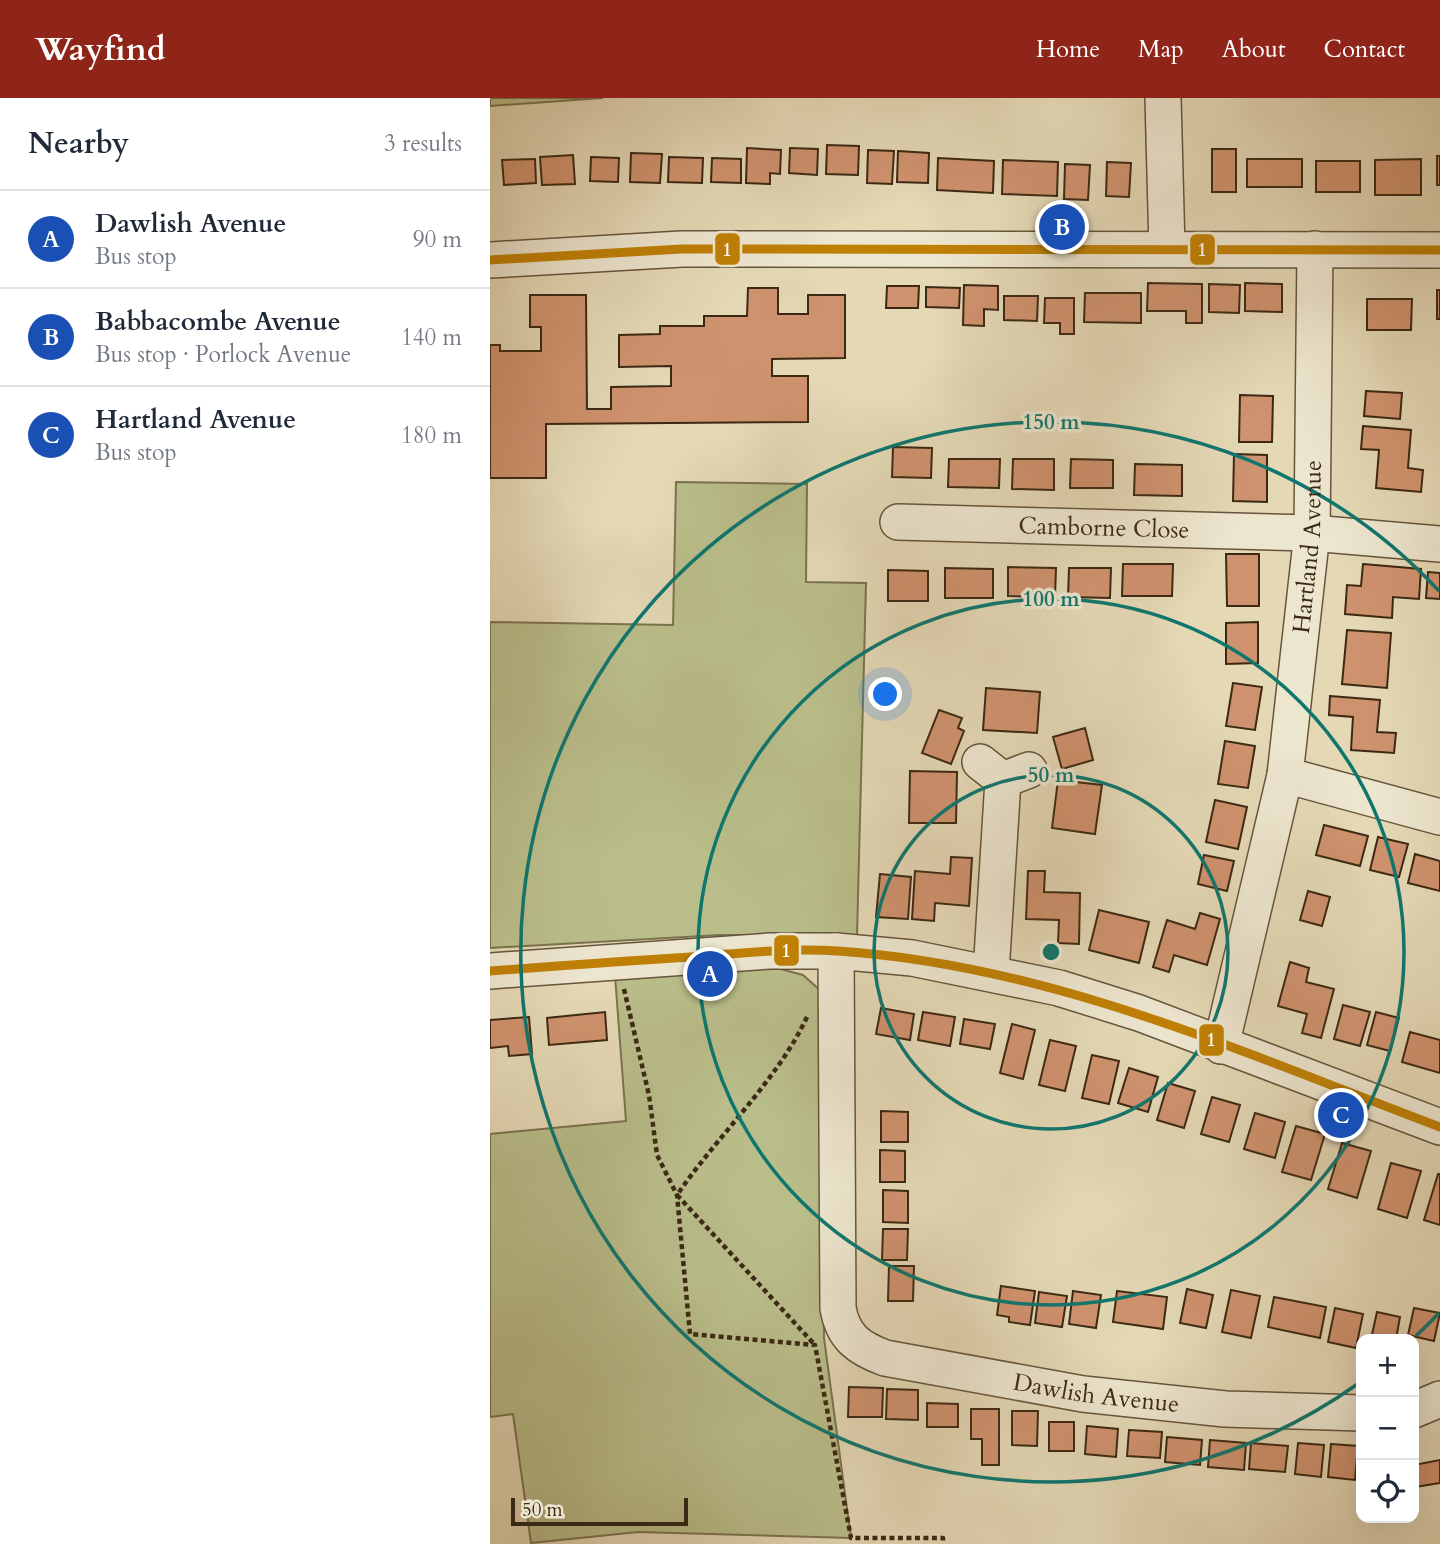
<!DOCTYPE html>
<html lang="en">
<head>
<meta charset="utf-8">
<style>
  :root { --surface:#fff; --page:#f2f2f3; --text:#1f2937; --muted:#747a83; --line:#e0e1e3; --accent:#8f2418 }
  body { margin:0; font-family:Cardo,serif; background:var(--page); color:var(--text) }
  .controls { position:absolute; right:21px; bottom:21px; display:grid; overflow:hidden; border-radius:14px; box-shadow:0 7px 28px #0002 }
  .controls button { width:63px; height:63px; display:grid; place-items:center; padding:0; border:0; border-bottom:2px solid var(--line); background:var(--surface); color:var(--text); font:35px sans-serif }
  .scale { position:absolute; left:21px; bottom:18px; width:177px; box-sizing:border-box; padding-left:7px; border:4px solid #3c2913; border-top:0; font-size:19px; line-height:24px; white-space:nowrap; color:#3c2913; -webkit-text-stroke:5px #ede6cf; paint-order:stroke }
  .you { position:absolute; left:396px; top:597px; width:24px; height:24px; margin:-18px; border:5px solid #fff; border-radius:50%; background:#1a73e8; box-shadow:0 0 0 10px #1a73e833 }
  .badge { display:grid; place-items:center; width:46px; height:46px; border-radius:50%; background:var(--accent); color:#fff; font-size:23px; font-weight:700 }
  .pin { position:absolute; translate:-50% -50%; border:4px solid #fff; box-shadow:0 2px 7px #0006 }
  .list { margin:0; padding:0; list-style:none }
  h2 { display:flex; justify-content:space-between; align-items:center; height:91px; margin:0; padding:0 28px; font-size:30px }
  h2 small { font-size:23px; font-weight:400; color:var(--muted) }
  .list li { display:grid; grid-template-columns:46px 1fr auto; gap:21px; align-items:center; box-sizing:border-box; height:98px; padding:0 28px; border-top:2px solid var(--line) }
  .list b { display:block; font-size:26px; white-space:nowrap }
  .list p { margin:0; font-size:23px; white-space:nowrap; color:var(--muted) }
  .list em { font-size:23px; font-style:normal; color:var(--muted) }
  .icon { flex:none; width:38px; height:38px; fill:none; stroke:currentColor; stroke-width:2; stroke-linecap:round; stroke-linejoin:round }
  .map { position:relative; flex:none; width:950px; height:1446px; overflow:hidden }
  header { display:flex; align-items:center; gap:42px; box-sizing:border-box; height:98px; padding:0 35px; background:var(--accent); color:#fff }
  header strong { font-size:33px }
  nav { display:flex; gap:38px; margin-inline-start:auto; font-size:24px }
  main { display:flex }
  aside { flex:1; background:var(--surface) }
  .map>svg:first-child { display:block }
  .green { fill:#b9bd8a; stroke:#7a734e; stroke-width:2 }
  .building { fill:#cf926e; stroke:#3c2913; stroke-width:2 }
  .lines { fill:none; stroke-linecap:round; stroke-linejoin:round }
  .minor-casing { stroke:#66553c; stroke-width:38 }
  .path { stroke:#3c2913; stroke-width:4.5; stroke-dasharray:5 3.5; stroke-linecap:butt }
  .minor { stroke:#ede6cf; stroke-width:35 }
  .bus-1-casing { stroke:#ede6cf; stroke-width:14 }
  .bus-1 { stroke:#bf8006; stroke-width:9 }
  .ring { fill:none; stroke:#0f766e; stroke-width:3.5 }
  .labels { text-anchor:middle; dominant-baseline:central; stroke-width:7; stroke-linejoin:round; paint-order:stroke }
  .street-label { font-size:24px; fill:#3c2913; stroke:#ede6cf }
  .centre { fill:#0f766e; stroke:#ede6cf; stroke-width:3.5 }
  .ring-label { font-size:21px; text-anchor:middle; font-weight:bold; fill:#0f766e; stroke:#ede6cf; stroke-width:7; stroke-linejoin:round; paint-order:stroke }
  .line-badge { stroke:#ede6cf; stroke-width:2.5 }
  .badge-label { font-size:19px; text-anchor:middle; font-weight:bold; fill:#fff }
</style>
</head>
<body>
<header>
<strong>Wayfind</strong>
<nav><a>Home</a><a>Map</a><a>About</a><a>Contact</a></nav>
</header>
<main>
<aside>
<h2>Nearby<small>3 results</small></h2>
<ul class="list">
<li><span class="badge" style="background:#1a4fb4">A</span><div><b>Dawlish Avenue</b><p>Bus stop</p></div><em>90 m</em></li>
<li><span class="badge" style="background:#1a4fb4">B</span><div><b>Babbacombe Avenue</b><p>Bus stop · Porlock Avenue</p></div><em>140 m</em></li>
<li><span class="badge" style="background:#1a4fb4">C</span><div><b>Hartland Avenue</b><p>Bus stop</p></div><em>180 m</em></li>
</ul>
</aside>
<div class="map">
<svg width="950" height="1446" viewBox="0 0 950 1446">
  <rect width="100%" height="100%" fill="#e4d8b5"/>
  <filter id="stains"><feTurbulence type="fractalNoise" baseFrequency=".00286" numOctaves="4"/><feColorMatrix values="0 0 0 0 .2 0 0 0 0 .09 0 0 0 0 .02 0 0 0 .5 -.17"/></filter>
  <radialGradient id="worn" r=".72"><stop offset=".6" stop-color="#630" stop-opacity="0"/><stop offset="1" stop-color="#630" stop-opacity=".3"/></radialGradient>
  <path class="green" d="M0,0H113L0,8Z
    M186,384L317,386L316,484L376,485L367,838L230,837L0,850V524L183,527Z
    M279,868L313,877L332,894L334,1240L361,1440L148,1434L41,1445L23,1316L0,1319V1036L136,1023L125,878Z"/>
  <path class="building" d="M337,47L369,48L368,77L336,76Z
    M257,50L291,52L290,76L280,75V86L256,85Z
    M300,50L328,51L327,77L299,75Z
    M722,51H746V94H722Z
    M378,52L404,53L402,86L377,85Z
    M408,53L439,55L438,85L407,84Z
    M141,55L172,56L170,85L140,84Z
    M83,57L85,86L52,87L50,59Z
    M947,58H950V87H947Z
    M101,59L129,60L128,84L100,83Z
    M179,59L213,60L212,85L178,84Z
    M222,60L251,61V85L221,84Z
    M448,60L504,63L503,95L447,92Z
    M45,61L46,85L14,87L12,62Z
    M757,61H812V89H757Z
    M931,61V97H885V62Z
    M513,62L568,64L567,98L512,96Z
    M826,63H870V94H826Z
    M617,64L641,65L639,99L616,98Z
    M575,66L600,67L598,102L574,101Z
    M658,185L712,186V225H696V213H657Z
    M755,185L792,186V214L755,213Z
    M719,186L750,187L749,215L719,214Z
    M474,187L508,188V212L494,211V228L473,227Z
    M397,188H429L428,210H396Z
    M436,189L470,190L469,210L436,209Z
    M258,190H288V216H318V197H355V260L282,261V278H318V324L56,326V380H0V247H10V253H51V229H40V197H96L97,311H121V289L181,288V268L129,269V237L170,236V228H214V218H257Z
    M947,192H950V221H947Z
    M595,195H651V225L594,224Z
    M514,198H548L547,223L514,222Z
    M555,200H584V236H570V225H554Z
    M877,201H922L921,232H877Z
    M876,293L912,295L910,321L874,318Z
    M750,297L783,298L782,344H749Z
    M873,328L921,332L918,370L933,372L931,394L886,390L889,352L871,351Z
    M403,349L442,350L441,380L402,379Z
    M744,356L777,357V404L743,403Z
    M459,361H510L509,390L458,389Z
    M523,361H564V392L522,391Z
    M581,361L623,362V390H580Z
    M645,366L692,367V398L644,397Z
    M736,456H769V508H737Z
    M633,466H683L682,498H632Z
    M873,466L931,471L929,501L903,499L902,520L855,516L857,487L871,488Z
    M518,469L566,470L565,499L518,498Z
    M455,470L503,471V500H455Z
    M579,470H621L620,500L578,499Z
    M398,472L438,473V503H398Z
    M938,474L950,475V501L936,500Z
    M768,524V565L736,566V525Z
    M857,532L901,535L897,590L852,586Z
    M743,585L772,589L765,632L736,628Z
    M496,590L550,594L547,635L493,632Z
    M840,598L890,602L887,634L906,635L904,655L861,652L863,619L839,617Z
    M449,612L472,620L468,630L474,633L461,666L432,655Z
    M595,630L603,662L572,671L563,639Z
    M735,643L765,648L758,690L728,686Z
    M420,673L467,674L466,725H419Z
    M568,682L612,687L605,736L562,730Z
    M725,702L757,709L748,751L716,744Z
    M834,727L878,738L870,768L826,757Z
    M888,739L918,746L909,779L880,772Z
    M925,756L950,763V793L918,785Z
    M714,757L744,763L737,793L708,786Z
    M461,759L482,760L479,808L445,805L444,823L422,821L425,773L460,776Z
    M538,773H555L554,794L590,795L589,846L568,845L569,822L536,821Z
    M390,776L421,779L418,821L386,819Z
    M818,793L840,799L832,828L810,822Z
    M609,812L659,824L649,865L599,852Z
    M710,815L730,821L717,867L684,857L679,874L663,869L677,822L705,831Z
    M800,864L819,870L816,884L844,891L831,940L812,935L817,916L788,908Z
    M853,907L880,914L870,948L844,941Z
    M391,910L424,916L420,942L386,936Z
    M115,914L117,942L59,947L57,920Z
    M433,914L465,919L460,948L428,942Z
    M886,914L909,920L900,953L877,947Z
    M39,919L42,956L19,958L18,948L0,950V922Z
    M474,921L505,926L500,951L470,946Z
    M522,926L545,932L533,981L510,975Z
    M920,934L950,942V975L912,964Z
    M560,942L586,948L575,993L549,987Z
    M602,957L629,963L619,1006L592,1000Z
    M639,970L668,979L658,1014L628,1005Z
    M678,985L705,993L694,1030L667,1022Z
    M722,999L750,1007L739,1044L711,1036Z
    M391,1013L418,1014V1044H391Z
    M765,1015L795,1024L785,1060L754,1051Z
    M806,1028L835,1036L821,1082L792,1074Z
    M852,1045L881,1053L867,1100L838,1091Z
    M390,1052L415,1053V1084H390Z
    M901,1065L931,1073L917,1120L888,1111Z
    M948,1076H950V1127L934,1122Z
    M393,1092L418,1093V1125L393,1124Z
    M393,1131H418L417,1162H392Z
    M399,1168H424L423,1203H398Z
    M511,1188L545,1193L540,1227L519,1224V1219L507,1217Z
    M697,1191L723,1197L716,1230L690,1225Z
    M741,1192L770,1198L761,1240L732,1234Z
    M583,1193L611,1197L606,1230L579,1226Z
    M627,1193L677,1199L673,1231L623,1224Z
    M549,1194L577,1198L572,1229L545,1225Z
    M784,1199L836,1209L830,1240L778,1229Z
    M845,1210L873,1216L866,1250L838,1244Z
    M924,1210L950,1215L944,1243L918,1237Z
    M887,1214L910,1219L906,1241H881Z
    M359,1289L393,1290L392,1319H358Z
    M397,1291L428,1292V1322L396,1321Z
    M437,1305L468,1306V1329H437Z
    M481,1311H509V1367H492V1341H481Z
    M522,1313H548L547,1348L522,1347Z
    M559,1324H584V1353H559Z
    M597,1328L628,1331L626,1359L595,1356Z
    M639,1332L672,1334L670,1360L637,1358Z
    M677,1339L712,1342L710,1367L675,1364Z
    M720,1342L756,1345L754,1372L718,1369Z
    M761,1345L798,1348L795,1374L759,1371Z
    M808,1345L834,1347L831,1379L805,1376Z
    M841,1346L868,1348L865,1382L838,1379Z
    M950,1362V1385L925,1389L924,1367Z"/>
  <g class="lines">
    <g class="minor-casing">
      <g id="minor">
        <path d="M673,0L677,151"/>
        <path d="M0,162L192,151L950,152"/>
        <path id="s1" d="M408,424L822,435L950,446"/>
        <path d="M490,664L513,682L539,672"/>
        <path d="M795,677L950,719"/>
        <path id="s2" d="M346,853L348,1210C353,1239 368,1250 395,1260L593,1296L735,1311L871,1315"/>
        <path d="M0,873L280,853H346L422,860L569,890L649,915L950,1029"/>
        <path d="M501,875L513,682"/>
        <path id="s3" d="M731,948L795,677L822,435L825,151"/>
        <path d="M924,1312L950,1301"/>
      </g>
    </g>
    <path class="path" d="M134,891L159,997L167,1057L187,1097L200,1236L325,1247L361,1440H453V1446
      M317,919C287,983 228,1037 187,1097L325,1247"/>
    <use href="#minor" class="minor"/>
    <g class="bus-1-casing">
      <path id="bus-1" d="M0,162L192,151L950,152
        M0,873C67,868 134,863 201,859C250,855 299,850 348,853C560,867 754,955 950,1029"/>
    </g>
    <use href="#bus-1" class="bus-1"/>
  </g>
  <g class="ring">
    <circle cx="561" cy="854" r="177"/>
    <circle cx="561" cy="854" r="353"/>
    <path d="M949 1215A530 530 0 0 1 926 1238M869 1285A530 530 0 1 1 949 493"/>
  </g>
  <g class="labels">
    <g class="street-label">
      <text stroke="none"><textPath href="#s1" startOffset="206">Camborne Close</textPath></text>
      <text stroke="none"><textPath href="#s3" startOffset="508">Hartland Avenue</textPath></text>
      <text stroke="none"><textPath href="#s2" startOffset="644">Dawlish Avenue</textPath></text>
    </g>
  </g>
  <circle cx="561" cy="854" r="10" class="centre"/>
  <g class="ring-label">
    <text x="561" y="331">150 m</text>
    <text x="561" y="508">100 m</text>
    <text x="561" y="684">50 m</text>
  </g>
  <g class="line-badge">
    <rect x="224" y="134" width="27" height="34" rx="7" fill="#bf8006"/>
    <rect x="699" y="135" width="27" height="33" rx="7" fill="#bf8006"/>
    <rect x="283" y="836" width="27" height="33" rx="7" fill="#bf8006"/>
    <rect x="708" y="925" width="27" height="34" rx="7" fill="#bf8006"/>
  </g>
  <g class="badge-label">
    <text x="237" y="158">1</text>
    <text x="712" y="158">1</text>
    <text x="296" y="859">1</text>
    <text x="721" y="948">1</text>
  </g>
  <rect width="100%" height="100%" filter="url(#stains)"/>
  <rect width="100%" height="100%" fill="url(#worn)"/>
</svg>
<div class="controls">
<button>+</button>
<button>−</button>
<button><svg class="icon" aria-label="locate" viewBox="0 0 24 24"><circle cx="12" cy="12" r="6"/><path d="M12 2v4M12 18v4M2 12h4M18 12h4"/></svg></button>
</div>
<div class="scale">50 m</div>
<div class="you"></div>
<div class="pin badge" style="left:220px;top:876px;background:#1a4fb4">A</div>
<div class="pin badge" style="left:572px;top:129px;background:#1a4fb4">B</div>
<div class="pin badge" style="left:851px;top:1017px;background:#1a4fb4">C</div>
</div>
</main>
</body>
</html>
